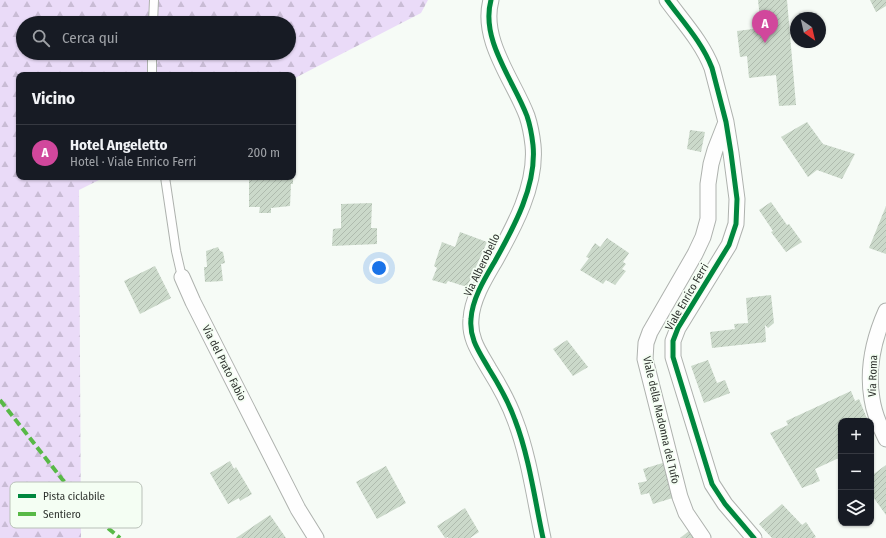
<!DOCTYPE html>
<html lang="it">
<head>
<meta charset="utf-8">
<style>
  :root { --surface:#171b24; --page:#20242c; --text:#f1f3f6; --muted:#9ea1a6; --line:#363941; --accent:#0b8043 }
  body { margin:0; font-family:"Fira Sans Condensed",sans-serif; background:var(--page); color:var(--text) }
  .controls { position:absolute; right:12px; bottom:12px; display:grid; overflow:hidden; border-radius:8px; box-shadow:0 1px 3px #0004 }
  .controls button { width:36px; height:36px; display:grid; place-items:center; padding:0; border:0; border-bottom:1px solid var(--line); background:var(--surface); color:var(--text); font:20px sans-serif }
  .compass { position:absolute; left:790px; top:12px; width:36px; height:36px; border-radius:50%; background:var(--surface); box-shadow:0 1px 3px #0004; rotate:146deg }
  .you { position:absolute; left:379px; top:268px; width:14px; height:14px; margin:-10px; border:3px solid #fff; border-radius:50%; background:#1a73e8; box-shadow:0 0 0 6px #1a73e833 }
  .badge { display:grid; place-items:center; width:26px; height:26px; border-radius:50%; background:var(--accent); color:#fff; font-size:13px; font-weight:700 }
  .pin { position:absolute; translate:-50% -33px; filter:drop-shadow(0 1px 2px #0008) }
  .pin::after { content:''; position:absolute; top:21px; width:14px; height:12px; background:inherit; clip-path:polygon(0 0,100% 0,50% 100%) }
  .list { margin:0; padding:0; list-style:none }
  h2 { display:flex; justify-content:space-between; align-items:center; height:52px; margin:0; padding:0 16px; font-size:17px }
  h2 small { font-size:13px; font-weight:400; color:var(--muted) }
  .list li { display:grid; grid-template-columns:26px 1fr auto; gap:12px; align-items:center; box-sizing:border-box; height:56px; padding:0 16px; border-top:1px solid var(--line) }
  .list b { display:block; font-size:15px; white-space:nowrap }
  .list p { margin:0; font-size:13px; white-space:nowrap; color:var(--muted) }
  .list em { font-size:13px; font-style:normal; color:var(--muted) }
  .icon { flex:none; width:22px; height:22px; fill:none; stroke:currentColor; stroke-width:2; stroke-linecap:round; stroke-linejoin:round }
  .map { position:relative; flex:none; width:886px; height:538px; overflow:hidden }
  .search { position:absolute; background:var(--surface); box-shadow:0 1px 3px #0004; left:16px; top:16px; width:280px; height:44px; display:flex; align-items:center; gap:10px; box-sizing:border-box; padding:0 14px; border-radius:22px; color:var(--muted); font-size:15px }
  .panel { position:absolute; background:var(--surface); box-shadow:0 1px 3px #0004; left:16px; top:72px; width:280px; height:108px; border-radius:8px }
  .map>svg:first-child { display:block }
  .forest { fill:url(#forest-firs); fill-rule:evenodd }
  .building { fill:url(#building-hatch) }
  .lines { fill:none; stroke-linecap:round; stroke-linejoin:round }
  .lane-casing { stroke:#aeb2ae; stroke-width:10 }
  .street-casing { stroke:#aeb2ae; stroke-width:17 }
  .lane { stroke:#fefefe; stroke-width:8 }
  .street { stroke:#fefefe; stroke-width:15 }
  .quiet { stroke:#58b947; stroke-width:4; stroke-dasharray:8 4; stroke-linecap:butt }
  .cycleway-casing { stroke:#f4fef3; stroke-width:8 }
  .cycleway { stroke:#00873e; stroke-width:5 }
  .labels { text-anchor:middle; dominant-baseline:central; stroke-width:3.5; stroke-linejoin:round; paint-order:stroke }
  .street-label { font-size:11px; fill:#2e322e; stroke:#f4fef3 }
  .key { fill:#f4fef3; stroke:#b9c1b8; stroke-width:1 }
  .key-label { font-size:11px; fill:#2e322e }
</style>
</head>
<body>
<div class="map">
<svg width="886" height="538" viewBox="0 0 886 538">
  <defs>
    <pattern id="forest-firs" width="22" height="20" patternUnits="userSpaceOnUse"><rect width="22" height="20" fill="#eadbf8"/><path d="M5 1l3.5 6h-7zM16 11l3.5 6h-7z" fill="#c9bcd5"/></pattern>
    <pattern id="building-hatch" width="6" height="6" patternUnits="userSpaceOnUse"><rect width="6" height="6" fill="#cbd9ca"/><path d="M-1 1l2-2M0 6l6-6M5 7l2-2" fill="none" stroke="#afbbae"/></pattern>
  </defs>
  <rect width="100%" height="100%" fill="#f6fbf6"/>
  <path class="forest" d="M0,0H428L421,13L293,79V75H19V177H105L79,190L81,538H0ZM23,23H289V53H23Z"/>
  <path class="building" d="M758,0H787L796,105L779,106L776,75L749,78L747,56L740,57L737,31L761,28Z
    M870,0H886V6L876,12Z
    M807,122L823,144L855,154L842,179L817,170L808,177L781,137Z
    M690,130L705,132L701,152L687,149Z
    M249,177H293V184H291L290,206L271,208V213H259L260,207H249Z
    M771,202L787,225L789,224L802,242L786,252L771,232L773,231L759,210Z
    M372,203L371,228H377V244L332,246L333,229L341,228V204Z
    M886,206V254L869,248Z
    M460,232L487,242L467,287L448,281L446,284L432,280L437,268L434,266L442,242L455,247Z
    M607,238L629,253L623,262L626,264L622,269L626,271L615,285L606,280L603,284L580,270L589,258L586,257L595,243L600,247Z
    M218,247L220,251L223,252L225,263L221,264L223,281L205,282L204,267H207L206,251Z
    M155,266L171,298L140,314L124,281Z
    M771,295L774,323L768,328L765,325L766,342L712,348L710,332L735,329L734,324L748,323L746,298Z
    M567,340L588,367L573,376L553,349Z
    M708,360L717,383L725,380L730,393L704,403L691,366Z
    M851,391L855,401L859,399L868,421H841V457L815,469L820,481L802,488L770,433L788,425L786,421Z
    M230,461L234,469L236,467L252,494L240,501L239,498L228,504L210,473Z
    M666,462L676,497L653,504L649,493L641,495L638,483L647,481L643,469Z
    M886,465V515L871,494V476Z
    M386,466L406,503L377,519L356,482Z
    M782,504L802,525L806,522L816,537L814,538H772L759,524Z
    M465,508L479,532L470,538H448V537L445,538L437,526Z
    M270,515L286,538H236Z
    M689,531L694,538H680Z"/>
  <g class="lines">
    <g class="lane-casing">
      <path id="lane" d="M153,23L154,0
        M152,53V75
        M165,177L176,251L182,277"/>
    </g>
    <g class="street-casing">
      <path id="street" d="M491,0C480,40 514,81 527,116C530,125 532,136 533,145C537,185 514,227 495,261C485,278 472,299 471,319C469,339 480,353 489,369C499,385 509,403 515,420C529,456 535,501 543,538
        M667,0C683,22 702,42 712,68L726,122L731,153L737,199L736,224L729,245L678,328L673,341V357L712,484L725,504L754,538
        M182,277L193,302L298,509L316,538
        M886,311C874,338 867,370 872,399C874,413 880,427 886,439
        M703,538L686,513L680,497L645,359L646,343L650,332L695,254L703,237L708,219V184L711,164L715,150L726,122"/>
    </g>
    <use href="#lane" class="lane"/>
    <use href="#street" class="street"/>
    <path class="quiet" d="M0,400L62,479L98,520L120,538"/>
    <g class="cycleway-casing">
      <path id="cycleway" d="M491,0C480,40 514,81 527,116C530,125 532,136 533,145C537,185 514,227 495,261C485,278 472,299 471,319C469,339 480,353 489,369C499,385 509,403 515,420C529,456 535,501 543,538
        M667,0C683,22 702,42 712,68L726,122L731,153L737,199L736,224L729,245L678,328L673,341V357L712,484L725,504L754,538"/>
    </g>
    <use href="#cycleway" class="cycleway"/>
  </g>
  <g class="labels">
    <g class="street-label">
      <text transform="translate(482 265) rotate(-64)">Via Alberobello</text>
      <text transform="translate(687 297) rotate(-60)">Viale Enrico Ferri</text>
      <text transform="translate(224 363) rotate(63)">Via del Prato Fabio</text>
      <text transform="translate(873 376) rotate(-88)">Via Roma</text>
      <text transform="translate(661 420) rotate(77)">Viale della Madonna del Tufo</text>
    </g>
  </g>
  <rect x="10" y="482" width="132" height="46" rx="6" class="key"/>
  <rect x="18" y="494" width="18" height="4" fill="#00873e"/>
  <rect x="18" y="512" width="18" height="4" fill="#58b947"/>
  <g class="key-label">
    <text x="43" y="500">Pista ciclabile</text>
    <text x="43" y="518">Sentiero</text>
  </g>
</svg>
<div class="controls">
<button>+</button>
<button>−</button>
<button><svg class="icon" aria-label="layers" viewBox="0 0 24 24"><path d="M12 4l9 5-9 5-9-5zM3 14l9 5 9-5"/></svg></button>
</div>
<svg class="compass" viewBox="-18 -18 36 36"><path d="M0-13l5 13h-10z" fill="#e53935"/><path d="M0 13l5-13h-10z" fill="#9ea1a6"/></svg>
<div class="you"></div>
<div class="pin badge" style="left:765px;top:43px;background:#d1479c">A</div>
<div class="search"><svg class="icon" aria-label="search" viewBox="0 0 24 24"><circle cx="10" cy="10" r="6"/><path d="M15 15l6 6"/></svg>Cerca qui</div>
<section class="panel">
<h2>Vicino<small></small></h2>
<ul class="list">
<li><span class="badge" style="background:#d1479c">A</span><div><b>Hotel Angeletto</b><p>Hotel · Viale Enrico Ferri</p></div><em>200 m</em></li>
</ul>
</section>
</div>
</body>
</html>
